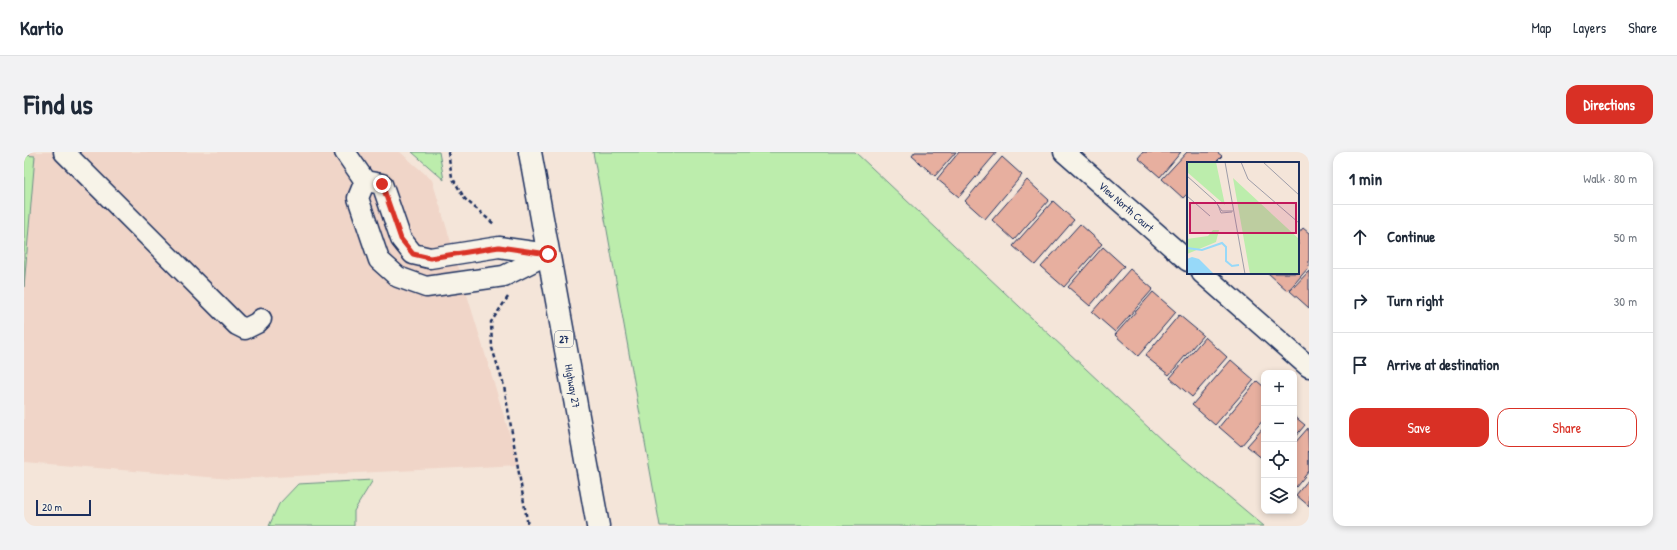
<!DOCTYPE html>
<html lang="en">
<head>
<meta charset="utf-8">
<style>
  :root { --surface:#fff; --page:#f2f2f3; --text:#1f2937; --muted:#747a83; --line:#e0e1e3; --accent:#d93025 }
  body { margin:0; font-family:"Patrick Hand",sans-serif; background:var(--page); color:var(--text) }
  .controls { position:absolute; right:12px; bottom:12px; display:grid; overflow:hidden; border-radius:8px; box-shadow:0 2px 6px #0003 }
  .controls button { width:36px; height:36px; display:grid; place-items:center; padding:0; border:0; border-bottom:1px solid var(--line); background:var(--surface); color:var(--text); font:20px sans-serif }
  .scale { position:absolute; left:12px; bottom:10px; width:55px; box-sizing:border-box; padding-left:4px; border:2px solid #1b2f5e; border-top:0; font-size:11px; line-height:14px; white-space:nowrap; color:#1b2f5e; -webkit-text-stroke:3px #f7f3e8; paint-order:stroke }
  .stop { position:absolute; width:12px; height:12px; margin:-9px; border:3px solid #d93025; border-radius:50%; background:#fff }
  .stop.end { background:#d93025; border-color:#fff; box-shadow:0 1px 4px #0008 }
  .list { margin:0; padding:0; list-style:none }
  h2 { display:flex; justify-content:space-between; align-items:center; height:52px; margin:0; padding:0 16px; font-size:17px }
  h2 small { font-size:13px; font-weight:400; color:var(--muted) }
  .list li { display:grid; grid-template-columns:26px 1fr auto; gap:12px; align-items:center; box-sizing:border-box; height:64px; padding:0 16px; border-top:1px solid var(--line) }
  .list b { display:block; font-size:15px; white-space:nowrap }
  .list em { font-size:13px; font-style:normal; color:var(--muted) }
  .actions { display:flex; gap:8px; padding:12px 16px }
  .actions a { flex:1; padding:9px 0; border:1px solid var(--accent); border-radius:12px; text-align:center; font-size:14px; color:var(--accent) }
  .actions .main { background:var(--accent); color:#fff }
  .icon { flex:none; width:22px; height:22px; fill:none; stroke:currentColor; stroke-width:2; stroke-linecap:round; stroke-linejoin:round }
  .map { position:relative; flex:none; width:1285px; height:374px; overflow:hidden; border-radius:12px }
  header { display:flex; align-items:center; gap:24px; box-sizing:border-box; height:56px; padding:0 20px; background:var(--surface); border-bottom:1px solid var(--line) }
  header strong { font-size:19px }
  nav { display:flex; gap:22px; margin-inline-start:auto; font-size:14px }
  .intro { display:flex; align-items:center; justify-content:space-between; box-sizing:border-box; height:96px; padding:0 24px }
  h1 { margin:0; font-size:28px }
  .button { padding:10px 18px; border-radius:12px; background:var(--accent); color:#fff; font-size:14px; font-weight:700 }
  main { display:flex; gap:24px; padding:0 24px }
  aside { flex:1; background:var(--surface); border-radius:12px; box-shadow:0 2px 6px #0003 }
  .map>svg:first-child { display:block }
  .built { fill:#f0d5c8 }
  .green { fill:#bcedac; stroke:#6c8e85 }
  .building { fill:#e7af9f; stroke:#1b2f5e }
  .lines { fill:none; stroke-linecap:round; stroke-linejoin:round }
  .minor-casing { stroke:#1b2f5e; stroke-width:23 }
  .major-casing { stroke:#1b2f5e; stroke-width:25 }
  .path { stroke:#1b2f5e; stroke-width:2.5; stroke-dasharray:4 3; stroke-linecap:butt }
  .minor { stroke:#f7f3e8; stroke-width:20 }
  .major { stroke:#f7f3e8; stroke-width:22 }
  .route { stroke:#d93025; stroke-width:5 }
  .labels { text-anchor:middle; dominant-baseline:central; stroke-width:4; stroke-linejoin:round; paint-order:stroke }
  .shield { fill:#f7f3e8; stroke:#5d6a87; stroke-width:1 }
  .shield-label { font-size:10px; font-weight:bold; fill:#1b2f5e }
  .street-label { font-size:11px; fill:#1b2f5e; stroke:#f7f3e8 }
  .inset-river { fill:none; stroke:#97d9f9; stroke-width:2 }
  .inset-road { fill:none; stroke:#9d9ca8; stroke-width:1 }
  .view { fill:#c2185b; fill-opacity:0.15; stroke:#c2185b; stroke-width:2 }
  .inset-edge { fill:none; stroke:#1b2f5e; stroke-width:2 }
</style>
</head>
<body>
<header>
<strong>Kartio</strong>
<nav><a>Map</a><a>Layers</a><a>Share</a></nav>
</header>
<div class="intro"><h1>Find us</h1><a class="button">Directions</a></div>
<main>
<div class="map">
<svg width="1285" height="374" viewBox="0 0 1285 374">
  <rect width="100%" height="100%" fill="#f4e5d9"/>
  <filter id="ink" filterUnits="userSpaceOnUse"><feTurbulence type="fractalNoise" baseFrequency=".025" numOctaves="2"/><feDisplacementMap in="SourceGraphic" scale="8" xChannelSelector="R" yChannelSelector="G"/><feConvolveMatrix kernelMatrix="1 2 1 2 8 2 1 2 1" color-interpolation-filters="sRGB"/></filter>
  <g filter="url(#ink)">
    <path class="built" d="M0,0H376L408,28L495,313L208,327L0,310Z"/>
    <path class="green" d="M388,0H415L420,28Z
      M569,0H831L1143,293L1240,374H636Z
      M0,3L11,4L0,135Z
      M349,328L330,359V374H245L255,352L274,332Z"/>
    <path class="building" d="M891,0H932L911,24L888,4Z
      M935,0H973L935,45L913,27Z
      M1119,0H1157L1136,25L1114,6Z
      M1163,0H1193L1198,4L1191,11H1164V41L1159,46L1138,27Z
      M978,5L998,23L961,67L941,49Z
      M1003,28L1025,48L990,88L968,68Z
      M1029,49L1050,68L1011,113L989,94Z
      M1056,72L1078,92L1040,135L1017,115Z
      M1279,76L1285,81V115L1264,139L1244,121H1274V82Z
      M1079,95L1100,114L1066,154L1044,135Z
      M1106,117L1129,137L1091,180L1068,160Z
      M1285,119V156L1266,139Z
      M1129,140L1152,160L1114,204L1091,183Z
      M1155,163L1179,183L1145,223L1121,204Z
      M1181,185L1203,205L1168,245L1146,226Z
      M1207,208L1230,228L1191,273L1168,253Z
      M1233,229L1240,235V267L1217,294L1195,275Z
      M1270,264L1281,273L1270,286Z
      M1240,275V308L1223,294Z
      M1284,276L1285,319L1272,335L1270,334V292Z
      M1285,327V354L1272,343Z"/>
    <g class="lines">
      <g class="minor-casing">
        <g id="minor">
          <path d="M40,0L213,173L221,177L233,171L237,167"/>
          <path d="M321,0L341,29L358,32L377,87L389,102L406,106L475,95L524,102"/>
          <path id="s1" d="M1040,0L1164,109"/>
          <path d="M341,29L334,46L355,108L374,125L402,135L480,124L524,102"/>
          <path d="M1178,121L1285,215"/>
        </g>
      </g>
      <g class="major-casing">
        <g id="major">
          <path id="s2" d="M506,0L574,374"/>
        </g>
      </g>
      <path class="path" d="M424,0L428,25L441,47L471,73
        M484,145L467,170L468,196L480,234L504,374"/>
      <use href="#minor" class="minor"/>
      <use href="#major" class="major"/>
    </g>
  </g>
  <g class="lines" filter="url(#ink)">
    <path class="route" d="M358,32L377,87L389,102L406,106L475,95L524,102"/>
  </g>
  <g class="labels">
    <rect class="shield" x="531" y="179" width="18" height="16" rx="3"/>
    <g class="shield-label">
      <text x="540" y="187">27</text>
    </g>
    <g class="street-label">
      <text stroke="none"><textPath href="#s1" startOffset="83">View North Court</textPath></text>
      <text stroke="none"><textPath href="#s2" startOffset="238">Highway 27</textPath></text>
    </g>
  </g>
  <g transform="translate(1163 10)">
    <rect width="112" height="112" fill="#f4e5d9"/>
    <path d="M0,0H29L38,43L0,10ZM46,16L112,77V112H63ZM26,68H32L29,80L0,92V77L21,74Z" fill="#bcedac"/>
    <path d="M5,95L12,97L27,112H0V97Z" fill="#97d9f9"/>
    <path class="inset-river" d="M0,86L15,88L35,81L39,85V99L45,104L52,103"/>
    <path class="inset-road" d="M38,0L58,112M54,0L61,17L112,61M76,0L112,33M0,14L28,39L35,49H46M0,34L23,54M31,43L34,51L45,50"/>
    <path class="view" d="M3,41H109V71H3Z"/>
    <rect width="112" height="112" class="inset-edge"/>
  </g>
</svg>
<div class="controls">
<button>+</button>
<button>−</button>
<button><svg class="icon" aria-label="locate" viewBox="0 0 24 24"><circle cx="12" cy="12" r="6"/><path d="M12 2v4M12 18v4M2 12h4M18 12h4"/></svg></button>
<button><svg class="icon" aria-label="layers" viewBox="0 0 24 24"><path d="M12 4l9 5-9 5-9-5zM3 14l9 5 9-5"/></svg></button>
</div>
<div class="scale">20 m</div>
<div class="stop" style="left:524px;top:102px"></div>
<div class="stop end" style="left:358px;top:32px"></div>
</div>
<aside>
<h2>1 min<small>Walk · 80 m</small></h2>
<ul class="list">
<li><svg class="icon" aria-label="ahead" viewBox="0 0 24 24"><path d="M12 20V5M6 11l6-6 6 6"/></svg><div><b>Continue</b></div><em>50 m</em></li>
<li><svg class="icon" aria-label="right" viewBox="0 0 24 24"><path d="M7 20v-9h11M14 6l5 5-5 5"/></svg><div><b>Turn right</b></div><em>30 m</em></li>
<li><svg class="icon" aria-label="arrive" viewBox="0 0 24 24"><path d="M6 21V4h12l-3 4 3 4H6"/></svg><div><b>Arrive at destination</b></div></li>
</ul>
<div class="actions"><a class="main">Save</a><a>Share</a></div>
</aside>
</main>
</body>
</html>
